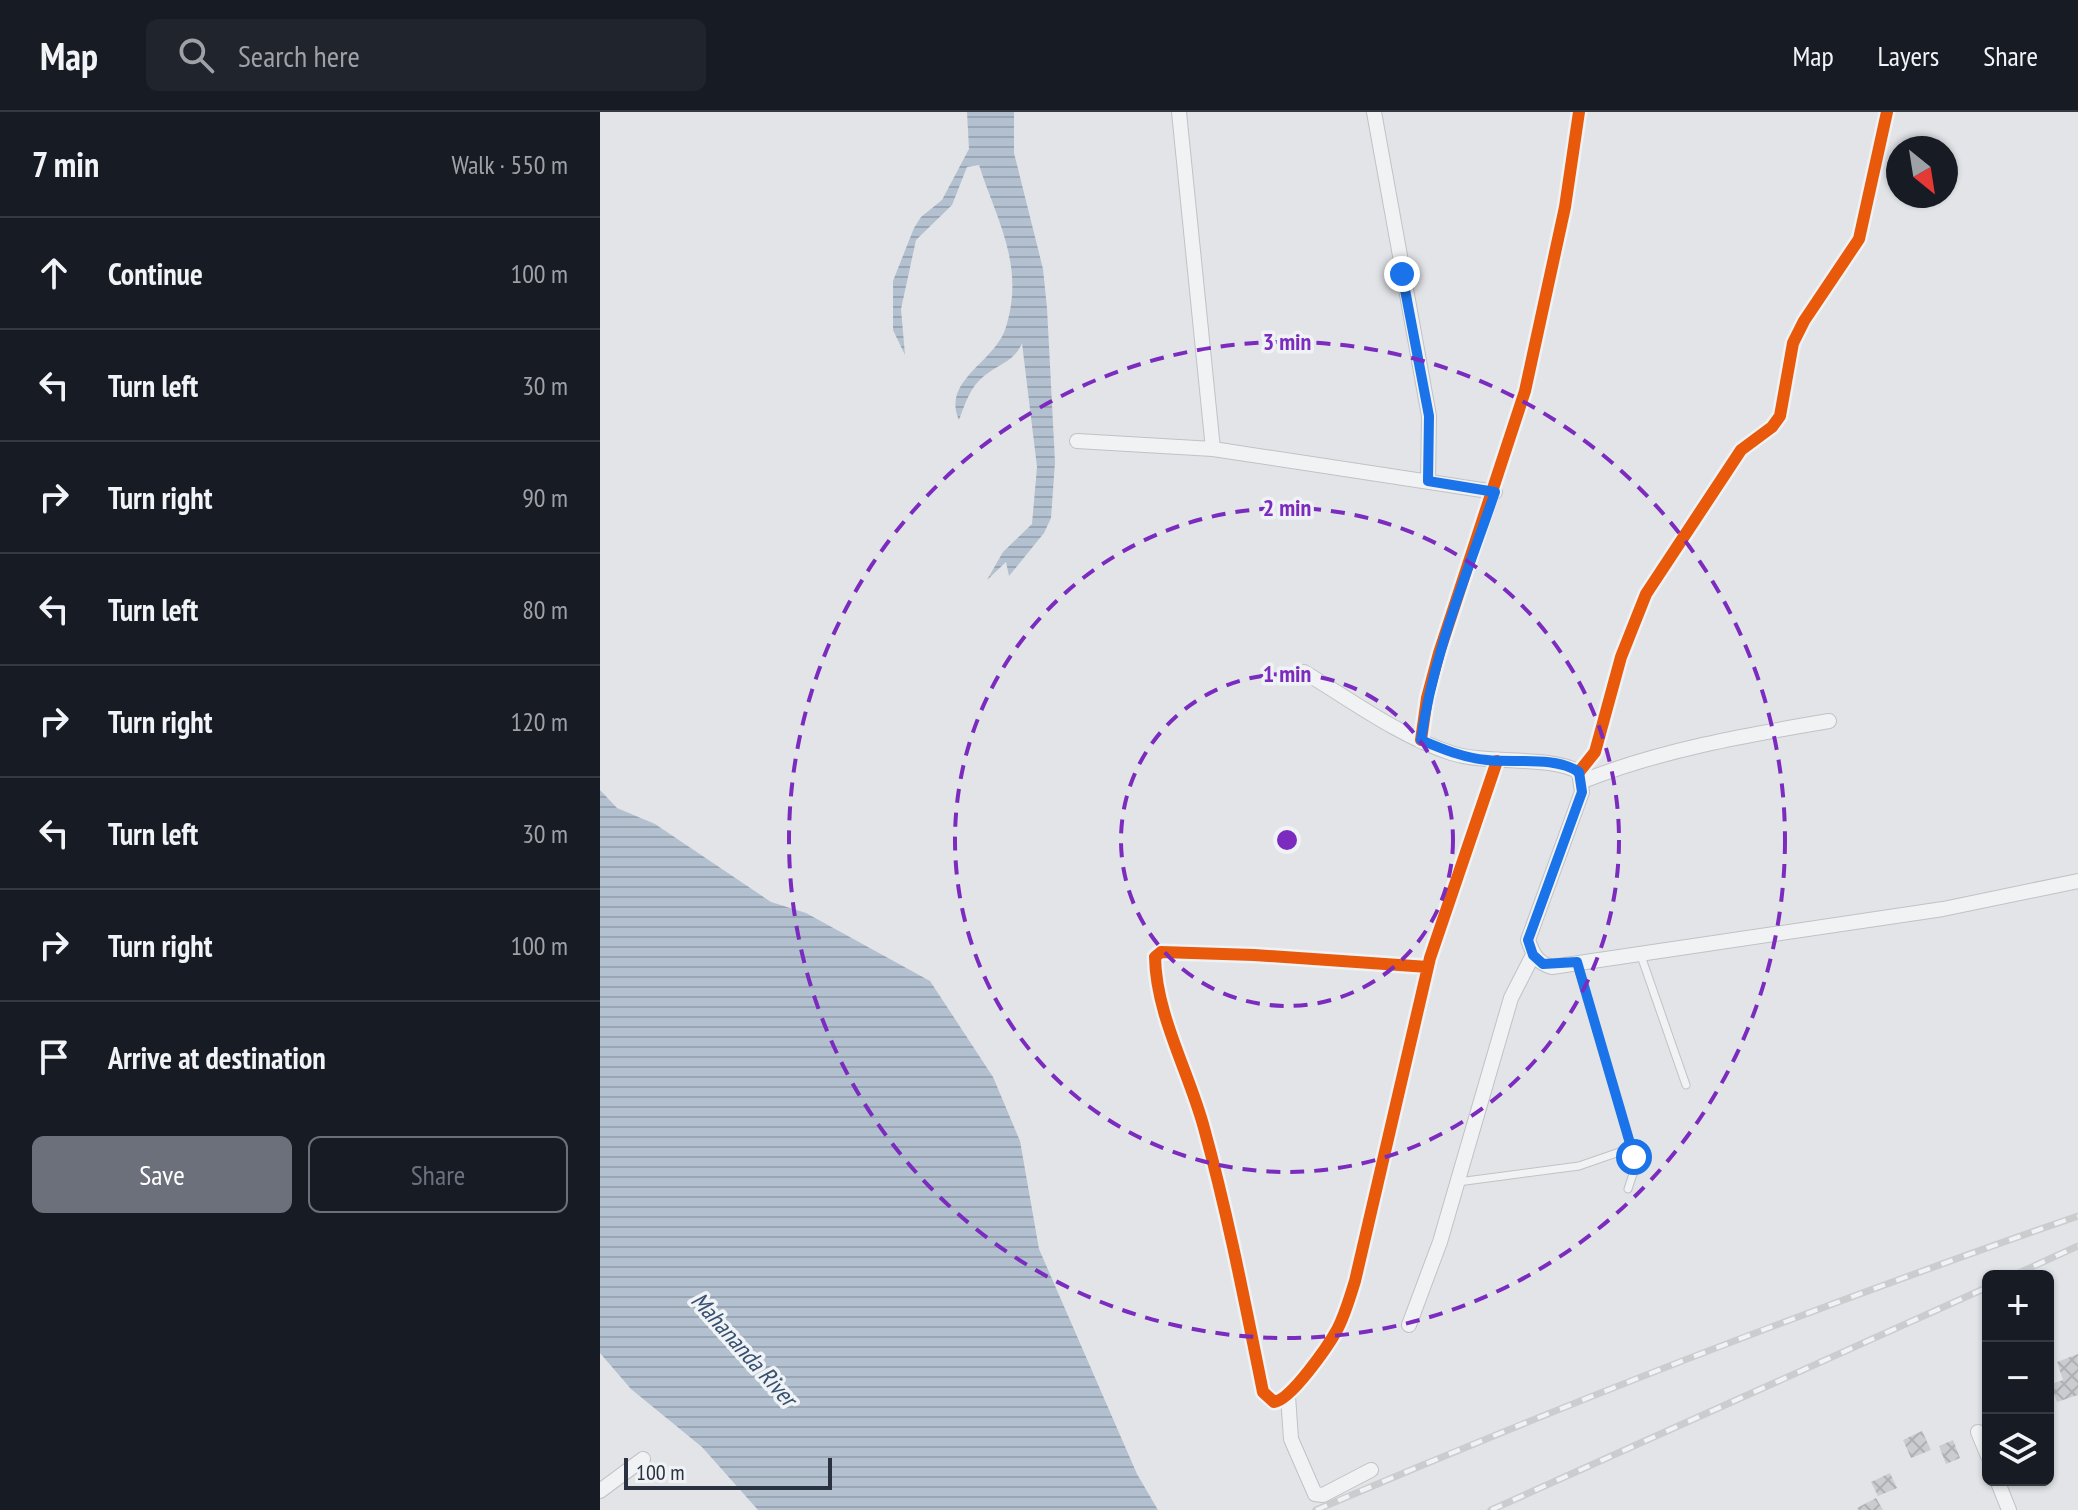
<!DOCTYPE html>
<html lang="en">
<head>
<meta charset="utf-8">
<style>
  :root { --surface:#171b24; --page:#20242c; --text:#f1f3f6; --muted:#9ea1a6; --line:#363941; --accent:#6b707a }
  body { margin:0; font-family:"PT Sans Narrow",sans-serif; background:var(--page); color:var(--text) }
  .controls { position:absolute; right:24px; bottom:24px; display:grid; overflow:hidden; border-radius:12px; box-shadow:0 2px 6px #0004 }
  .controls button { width:72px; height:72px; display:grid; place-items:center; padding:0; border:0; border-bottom:2px solid var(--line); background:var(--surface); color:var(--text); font:40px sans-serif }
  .compass { position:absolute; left:1286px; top:24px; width:72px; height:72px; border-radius:50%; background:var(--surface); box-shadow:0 2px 6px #0004; rotate:150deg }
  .scale { position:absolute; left:24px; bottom:20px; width:208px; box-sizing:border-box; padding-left:8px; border:4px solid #2b323f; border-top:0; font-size:22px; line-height:28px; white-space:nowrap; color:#2b323f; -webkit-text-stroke:6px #f0f3f6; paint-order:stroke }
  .stop { position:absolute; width:24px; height:24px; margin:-18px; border:6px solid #1a73e8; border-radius:50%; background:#fff }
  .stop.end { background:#1a73e8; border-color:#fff; box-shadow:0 2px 8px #0008 }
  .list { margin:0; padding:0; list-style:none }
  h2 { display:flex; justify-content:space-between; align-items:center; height:104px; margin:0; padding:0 32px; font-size:34px }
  h2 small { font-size:26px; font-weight:400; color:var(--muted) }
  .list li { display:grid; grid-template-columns:52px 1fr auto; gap:24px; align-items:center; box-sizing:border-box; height:112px; padding:0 32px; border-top:2px solid var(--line) }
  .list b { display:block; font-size:30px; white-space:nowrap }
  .list em { font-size:26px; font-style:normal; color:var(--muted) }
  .actions { display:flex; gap:16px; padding:24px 32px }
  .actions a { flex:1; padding:18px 0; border:2px solid var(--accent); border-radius:12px; text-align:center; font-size:28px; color:var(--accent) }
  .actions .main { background:var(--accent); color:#fff }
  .icon { flex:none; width:44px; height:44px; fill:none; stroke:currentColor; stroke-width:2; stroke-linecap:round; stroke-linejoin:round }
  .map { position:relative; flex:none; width:1478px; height:1398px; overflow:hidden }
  header { display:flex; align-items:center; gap:48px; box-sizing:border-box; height:112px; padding:0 40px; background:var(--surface); border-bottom:2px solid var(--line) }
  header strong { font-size:38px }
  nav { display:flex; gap:44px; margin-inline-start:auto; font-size:28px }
  .search { width:560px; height:72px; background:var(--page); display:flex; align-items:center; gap:20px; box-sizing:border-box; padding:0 28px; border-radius:12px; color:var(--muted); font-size:30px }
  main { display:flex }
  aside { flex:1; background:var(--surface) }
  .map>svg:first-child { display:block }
  .water { fill:url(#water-rules) }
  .building { fill:url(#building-cross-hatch) }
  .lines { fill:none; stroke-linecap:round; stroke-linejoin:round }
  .service-casing { stroke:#c1c2c5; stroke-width:9 }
  .minor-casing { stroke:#c1c2c5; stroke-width:16 }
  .service { stroke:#f1f2f4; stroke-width:7 }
  .minor { stroke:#f1f2f4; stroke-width:14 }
  .rail-casing { stroke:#cbccce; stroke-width:7 }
  .rail { stroke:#f0f3f6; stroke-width:4; stroke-dasharray:12; stroke-linecap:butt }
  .cycleway-casing { stroke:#f0f3f6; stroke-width:17 }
  .cycleway { stroke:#e8590c; stroke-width:12 }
  .route { stroke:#1a73e8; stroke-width:10 }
  .ring { fill:none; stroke:#7b2cbf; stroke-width:4; stroke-dasharray:14 10 }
  .labels { text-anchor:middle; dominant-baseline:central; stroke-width:7; stroke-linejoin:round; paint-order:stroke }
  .water-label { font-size:24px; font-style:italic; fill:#38506f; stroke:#f0f3f6 }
  .centre { fill:#7b2cbf; stroke:#f0f3f6; stroke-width:4 }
  .ring-label { font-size:24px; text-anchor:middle; font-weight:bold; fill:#7b2cbf; stroke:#f0f3f6; stroke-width:7; stroke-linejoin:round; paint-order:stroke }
</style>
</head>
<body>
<header>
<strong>Map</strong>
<div class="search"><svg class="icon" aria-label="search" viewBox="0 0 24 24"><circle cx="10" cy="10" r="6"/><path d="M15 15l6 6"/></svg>Search here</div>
<nav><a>Map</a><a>Layers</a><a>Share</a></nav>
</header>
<main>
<aside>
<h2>7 min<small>Walk · 550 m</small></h2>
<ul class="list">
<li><svg class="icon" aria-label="ahead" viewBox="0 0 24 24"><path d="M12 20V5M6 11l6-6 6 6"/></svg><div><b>Continue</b></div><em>100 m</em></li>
<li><svg class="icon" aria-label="left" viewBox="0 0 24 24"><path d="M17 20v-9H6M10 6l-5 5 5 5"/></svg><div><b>Turn left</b></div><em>30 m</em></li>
<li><svg class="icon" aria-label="right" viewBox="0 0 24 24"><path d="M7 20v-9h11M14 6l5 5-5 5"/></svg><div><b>Turn right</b></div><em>90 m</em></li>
<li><svg class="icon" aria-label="left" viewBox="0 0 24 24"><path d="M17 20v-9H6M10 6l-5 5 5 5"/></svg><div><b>Turn left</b></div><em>80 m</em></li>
<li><svg class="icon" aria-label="right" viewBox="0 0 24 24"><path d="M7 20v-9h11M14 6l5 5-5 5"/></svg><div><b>Turn right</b></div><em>120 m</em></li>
<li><svg class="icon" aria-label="left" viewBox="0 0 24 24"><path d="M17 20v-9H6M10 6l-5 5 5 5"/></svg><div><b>Turn left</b></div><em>30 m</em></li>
<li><svg class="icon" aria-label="right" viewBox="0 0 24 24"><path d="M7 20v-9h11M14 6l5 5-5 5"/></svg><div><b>Turn right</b></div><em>100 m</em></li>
<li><svg class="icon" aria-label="arrive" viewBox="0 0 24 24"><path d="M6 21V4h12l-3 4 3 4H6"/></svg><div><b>Arrive at destination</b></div></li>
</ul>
<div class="actions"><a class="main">Save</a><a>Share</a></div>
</aside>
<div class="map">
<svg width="1478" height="1398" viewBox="0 0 1478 1398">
  <defs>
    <pattern id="water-rules" width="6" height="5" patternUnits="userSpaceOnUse" patternTransform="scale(2)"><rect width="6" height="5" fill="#b3c0cf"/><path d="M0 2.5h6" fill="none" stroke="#9aa5b3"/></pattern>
    <pattern id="building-cross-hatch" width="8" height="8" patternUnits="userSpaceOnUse" patternTransform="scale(2)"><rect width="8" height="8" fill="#cbcccf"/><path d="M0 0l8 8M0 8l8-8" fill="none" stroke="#aeb0b3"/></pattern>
  </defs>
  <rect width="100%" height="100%" fill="#e2e4e7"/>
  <path class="water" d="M367,0H414V41L443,157L447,196L455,350L451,406L444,421L409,464L406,450L387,468L403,440L432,412L437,355L422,231C415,249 399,252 384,264C370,275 365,292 359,308C341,268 396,250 406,215C425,153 397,109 379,53L367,55L352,93L316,128L301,197L305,243L293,218V169L314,116L321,105L342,88L369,37Z
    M0,678L17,696L55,712L171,790L206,801L330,869L393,965L420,1029L439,1137L537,1362L558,1398H158L102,1335L31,1277L0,1241Z"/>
  <path class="building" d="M1478,1242V1283L1457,1290L1451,1272L1463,1268L1457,1250Z
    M1322,1319L1331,1338L1311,1346L1303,1328Z
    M1353,1328L1360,1346L1346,1352L1339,1334Z
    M1290,1361L1297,1376L1278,1384L1271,1370Z
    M1276,1386L1283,1398H1259L1257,1396Z"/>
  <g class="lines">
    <g class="service-casing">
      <path id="service" d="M1040,841L1086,973
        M977,852L1034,1045L1035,1056L1028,1077
        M858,1070L979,1054L1031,1036"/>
    </g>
    <g class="minor-casing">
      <path id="minor" d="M579,0L613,337L895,380
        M774,0L829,304L828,369
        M477,329L613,337
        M704,560C751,588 799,624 851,641C887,653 952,643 979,660L982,680L928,828C933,842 937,851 952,855L1343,797L1478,769
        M821,628L827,586L839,541L925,279L965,95L979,0
        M979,660L995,640L1021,545L1046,482L1141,338L1172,315L1180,304L1193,231L1204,209L1259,127L1287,0
        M983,669C1061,638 1146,623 1229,609
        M828,855L654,843L561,840L555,845C556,903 589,960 604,1016C628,1103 645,1191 663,1280L674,1290C691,1288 728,1234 737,1218C745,1203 750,1185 755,1169L830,846L897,649
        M809,1213L840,1130L911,886L933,843
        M688,1284L691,1327L715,1382L723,1383L771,1358
        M1378,1320L1388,1344
        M1397,1368L1409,1398
        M0,1379L43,1347"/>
    </g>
    <use href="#service" class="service"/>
    <use href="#minor" class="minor"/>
    <g class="rail-casing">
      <path id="rail" d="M1412,1164L1478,1134
        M716,1398C966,1291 1221,1193 1478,1104
        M891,1398L1388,1175"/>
    </g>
    <use href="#rail" class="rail"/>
    <g class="cycleway-casing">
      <path id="cycleway" d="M821,628L827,586L839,541L925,279L965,95L979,0
        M979,660L995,640L1021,545L1046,482L1141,338L1172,315L1180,304L1193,231L1204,209L1259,127L1287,0
        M828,855L654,843L561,840L555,845C556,903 589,960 604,1016C628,1103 645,1191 663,1280L674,1290C691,1288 728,1234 737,1218C745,1203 750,1185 755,1169L830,846L897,649"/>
    </g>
    <use href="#cycleway" class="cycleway"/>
  </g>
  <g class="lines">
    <path class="route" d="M802,162L829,304L828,369L895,380C867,462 833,542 821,628C842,637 864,646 887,648C915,651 955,644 979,660L982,680L928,828L933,843L943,852L977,850L1034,1045"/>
  </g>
  <g class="ring">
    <circle cx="687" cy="728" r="166"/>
    <circle cx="687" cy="728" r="332"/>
    <circle cx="687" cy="728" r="498"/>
  </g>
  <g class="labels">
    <g class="water-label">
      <text transform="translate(144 1237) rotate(48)">Mahananda River</text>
    </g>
  </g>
  <circle cx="687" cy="728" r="12" class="centre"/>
  <g class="ring-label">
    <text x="687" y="238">3 min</text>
    <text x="687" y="404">2 min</text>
    <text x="687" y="570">1 min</text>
  </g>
</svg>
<div class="controls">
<button>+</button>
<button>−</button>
<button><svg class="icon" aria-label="layers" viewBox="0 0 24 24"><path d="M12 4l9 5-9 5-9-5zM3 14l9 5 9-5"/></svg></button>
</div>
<svg class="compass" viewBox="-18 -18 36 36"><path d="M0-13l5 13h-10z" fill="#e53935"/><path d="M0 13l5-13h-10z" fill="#9ea1a6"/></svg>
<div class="scale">100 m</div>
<div class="stop" style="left:1034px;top:1045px"></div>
<div class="stop end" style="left:802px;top:162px"></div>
</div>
</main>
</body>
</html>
